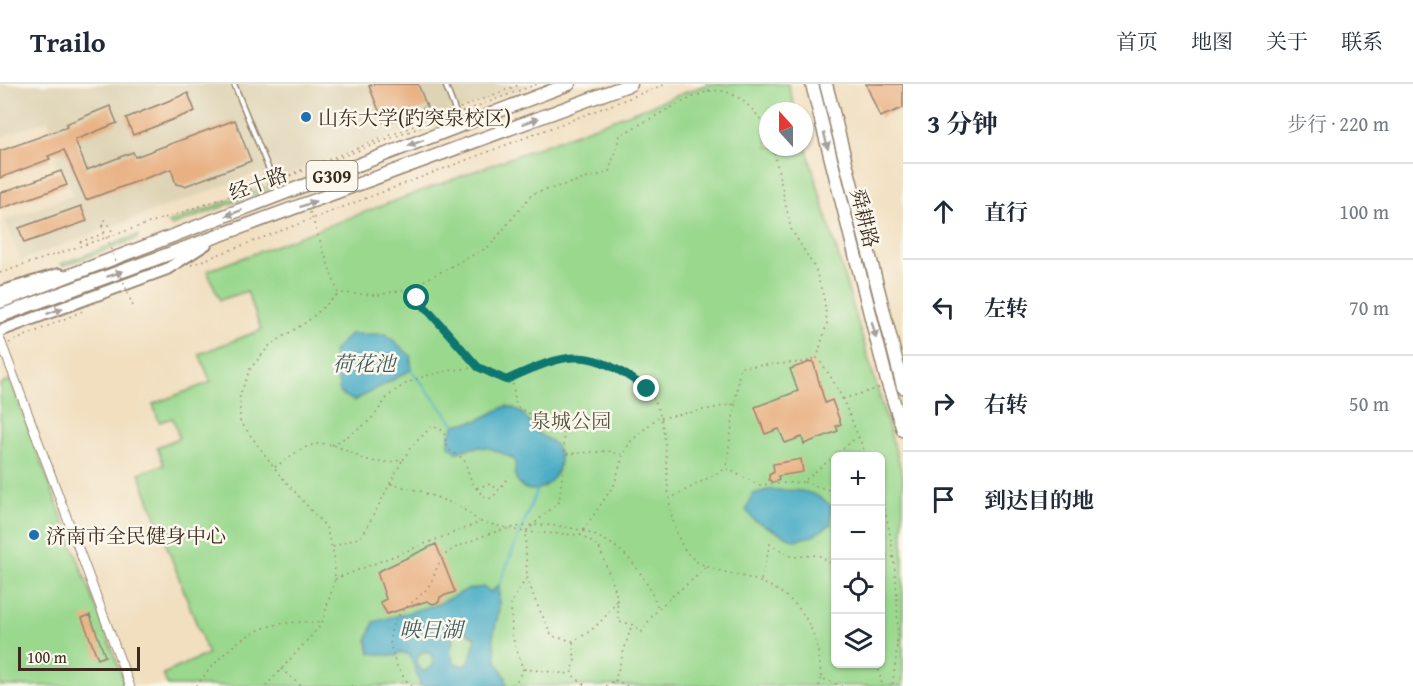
<!DOCTYPE html>
<html lang="zh">
<head>
<meta charset="utf-8">
<style>
  :root { --surface:#fff; --page:#f2f2f3; --text:#1f2937; --muted:#747a83; --line:#e0e1e3 }
  body { margin:0; font-family:"Gentium Book Plus","Noto Serif SC",serif; background:var(--page); color:var(--text) }
  .controls { position:absolute; right:18px; bottom:18px; display:grid; overflow:hidden; border-radius:9px; box-shadow:0 2px 4px #0004 }
  .controls button { width:54px; height:54px; display:grid; place-items:center; padding:0; border:0; border-bottom:2px solid var(--line); background:var(--surface); color:var(--text); font:30px sans-serif }
  .compass { position:absolute; left:759px; top:18px; width:54px; height:54px; border-radius:50%; background:var(--surface); box-shadow:0 2px 4px #0004; rotate:339deg }
  .scale { position:absolute; left:18px; bottom:15px; width:122px; box-sizing:border-box; padding-left:6px; border:3px solid #3b2a1e; border-top:0; font-size:16px; line-height:21px; white-space:nowrap; color:#3b2a1e; -webkit-text-stroke:4px #fbf7ec; paint-order:stroke }
  .stop { position:absolute; width:18px; height:18px; margin:-14px; border:4px solid #0f766e; border-radius:50%; background:#fff }
  .stop.end { background:#0f766e; border-color:#fff; box-shadow:0 2px 6px #0008 }
  .list { margin:0; padding:0; list-style:none }
  h2 { display:flex; justify-content:space-between; align-items:center; height:78px; margin:0; padding:0 24px; font-size:26px }
  h2 small { font-size:20px; font-weight:400; color:var(--muted) }
  .list li { display:grid; grid-template-columns:39px 1fr auto; gap:18px; align-items:center; box-sizing:border-box; height:96px; padding:0 24px; border-top:2px solid var(--line) }
  .list b { display:block; font-size:22px; white-space:nowrap }
  .list em { font-size:20px; font-style:normal; color:var(--muted) }
  .icon { flex:none; width:33px; height:33px; fill:none; stroke:currentColor; stroke-width:2; stroke-linecap:round; stroke-linejoin:round }
  .map { position:relative; flex:none; width:903px; height:602px; overflow:hidden }
  header { display:flex; align-items:center; gap:36px; box-sizing:border-box; height:84px; padding:0 30px; background:var(--surface); border-bottom:2px solid var(--line) }
  header strong { font-size:28px }
  nav { display:flex; gap:33px; margin-inline-start:auto; font-size:21px }
  main { display:flex }
  aside { flex:1; background:var(--surface) }
  .map>svg:first-child { display:block }
  .built { fill:#ded3b4 }
  .green { fill:#9ad88e; stroke:#6a8156; stroke-width:1.5; fill-rule:evenodd }
  .water { fill:#46acc5; stroke:#406b72; stroke-width:1.5; fill-rule:evenodd }
  .lines { fill:none; stroke-linecap:round; stroke-linejoin:round }
  .stream { stroke:#46acc5; stroke-width:2 }
  .building { fill:#e9b183 }
  .service-casing { stroke:#96846f; stroke-width:7 }
  .minor-casing { stroke:#96846f; stroke-width:10 }
  .secondary-casing { stroke:#96846f; stroke-width:14 }
  .primary-casing { stroke:#96846f; stroke-width:15 }
  .trunk-casing { stroke:#96846f; stroke-width:15 }
  .path { stroke:#96846f; stroke-width:1.5; stroke-dasharray:1.5 4.5; stroke-linecap:butt }
  .service { stroke:#fff; stroke-width:4 }
  .minor { stroke:#fff; stroke-width:8 }
  .secondary { stroke:#fff; stroke-width:10 }
  .primary { stroke:#fff; stroke-width:12 }
  .trunk { stroke:#fff; stroke-width:12 }
  .path-bridge { stroke:#96846f; stroke-width:1.5; stroke-dasharray:1.5 4.5; stroke-linecap:butt }
  .oneway { fill:#a79f9a }
  .route { stroke:#0f766e; stroke-width:8 }
  .poi-dot { fill:#1f6fb2; stroke:#fbf7ec; stroke-width:2 }
  .labels { text-anchor:middle; dominant-baseline:central; stroke-width:5; stroke-linejoin:round; paint-order:stroke }
  .shield { fill:#fbf7ec; stroke:#75685c; stroke-width:1.5 }
  .shield-label { font-size:18px; font-weight:bold; fill:#3b2a1e }
  .poi-label { font-size:20px; fill:#3b2a1e; stroke:#fbf7ec; text-anchor:start }
  .street-label { font-size:20px; fill:#3b2a1e; stroke:#fbf7ec }
  .park-label { font-size:20px; fill:#53563a; stroke:#fbf7ec }
  .water-label { font-size:21px; font-style:italic; fill:#3f5e61; stroke:#fbf7ec }
</style>
</head>
<body>
<header>
<strong>Trailo</strong>
<nav><a>首页</a><a>地图</a><a>关于</a><a>联系</a></nav>
</header>
<main>
<div class="map">
<svg width="903" height="602" viewBox="0 0 903 602">
  <rect width="100%" height="100%" fill="#fbf7ec"/>
  <filter id="ink" filterUnits="userSpaceOnUse"><feTurbulence type="fractalNoise" baseFrequency=".0167" numOctaves="2"/><feDisplacementMap in="SourceGraphic" scale="12" xChannelSelector="R" yChannelSelector="G"/><feConvolveMatrix kernelMatrix="1 2 1 2 8 2 1 2 1" color-interpolation-filters="sRGB"/></filter>
  <filter id="wash" filterUnits="userSpaceOnUse"><feTurbulence type="fractalNoise" baseFrequency=".008" numOctaves="4" result="noise"/><feDisplacementMap in="SourceGraphic" scale="24" xChannelSelector="R" yChannelSelector="G"/><feGaussianBlur stdDeviation="1.35" result="paint"/><feColorMatrix in="noise" values="0 0 0 0 0 0 0 0 0 0 0 0 0 0 0 0 0 1.4 0 .05"/><feComposite in="paint" operator="in"/></filter>
  <g filter="url(#wash)">
    <rect width="100%" height="100%" fill="#f1dfc0"/>
    <path class="built" d="M0,0H532L264,99L260,88L21,176L5,136L73,111L63,85H59L55,74L59,72L48,36L0,53Z"/>
    <path class="green" d="M708,0H788L796,27H768V63H804V56L903,392V602H168L163,590L208,570L139,389L164,381L157,363L179,354L173,334L159,338L153,320L211,298L199,270L261,246L247,207L220,216L207,187ZM836,372H880V580H836Z
      M271,101L272,104L172,142L168,139Z
      M138,151L137,155L64,182L61,180Z
      M10,296L126,602H0V300Z"/>
    <path class="water" d="M350,250H386L411,272V286L354,317L340,309L333,268Z
      M506,322C524,326 526,334 536,347C541,353 550,355 555,361C574,384 535,424 517,397C513,390 517,383 514,375C491,363 481,359 457,368L449,362V352L455,341L479,336Z
      M768,406C794,406 812,404 831,422V440L813,452L794,456L755,437L746,426L753,410Z
      M499,501V526L493,553L497,578L506,594L507,602H421L410,571L400,568L396,572L370,569L367,556L374,538L438,520L466,506L483,503L491,508ZM465,547L476,554L469,579L463,582L454,579L450,568L455,548ZM425,567L431,570L434,581L423,588L416,578L420,569Z"/>
    <g class="lines">
      <path class="stream" d="M411,286L455,341
        M499,501L537,406"/>
    </g>
    <g id="blocks">
      <path class="building" d="M374,0H418L427,23L393,36L388,42L384,39L369,2Z
        M866,0H903V24L880,33Z
        M188,9L195,27L133,51L126,34Z
        M110,22L117,39L75,56L87,86L133,68L135,73L235,36L251,77L185,102L176,100L171,85L86,116L64,66L48,72L50,75L0,94V67L67,43L66,40Z
        M61,87L67,101L0,125V109Z
        M81,122L87,137L24,159L19,144Z
        M813,277L825,319L832,316L841,340L836,342L838,347L804,360L802,353L785,359L779,345L765,350L755,323L798,307L790,285Z
        M801,375L803,388L778,392L779,396L774,399L769,396V391L774,388L773,380Z
        M436,460L455,508L440,513L439,518L433,520L427,517L387,530L380,518L386,515L377,488Z
        M90,531L105,572L98,575L82,534Z"/>
    </g>
  </g>
  <g filter="url(#ink)">
    <use href="#blocks" fill-opacity="0" stroke="#96846f" stroke-width="1.5"/>
    <g class="lines">
      <g class="service-casing">
        <path id="service" d="M234,0L278,108
          M445,0L460,39"/>
      </g>
      <g class="minor-casing">
        <path id="minor" d="M0,255L130,602"/>
      </g>
      <g class="secondary-casing">
        <path id="secondary" d="M0,208L59,190
          M0,247L167,185L206,160"/>
      </g>
      <g class="primary-casing">
        <path id="primary" d="M812,0L887,297L903,346
          M826,0L903,303"/>
      </g>
      <g class="trunk-casing">
        <path id="trunk" d="M0,218L569,0
          M0,232L631,0"/>
      </g>
      <path class="path" d="M706,0L709,7
        M460,24L521,0
        M462,28L537,0
        M773,63L791,145L815,184L824,214L827,239L817,274C842,303 851,339 867,372
        M278,95L450,28
        M279,96L451,32
        M310,128L338,209L378,211L408,205L440,238L478,283L506,296C543,279 583,260 621,286C629,291 641,298 647,305C680,346 653,424 688,470C698,482 720,487 733,490C793,503 818,533 821,594L842,602
        M102,142L105,136L112,147
        M80,158L105,149
        M191,181L666,0
        M0,189L269,99
        M408,205L490,162L532,110L609,88L620,51C644,39 683,15 707,8C734,0 758,28 768,49
        M9,259L85,226
        M512,294L516,322L535,333L538,338H553L563,332L568,342L561,349L554,345L553,338
        M843,315L879,304
        M735,320L726,384L758,401L803,398L857,353
        M661,334L735,320L740,283L805,278L816,274
        M563,348L565,370L608,367L623,371L630,358L658,333
        M332,361C348,352 361,345 374,332C380,325 384,316 391,310C416,289 447,287 478,283
        M275,383C287,375 302,362 317,360C347,356 359,388 404,375L410,364L432,342L444,347C447,368 447,365 464,375C469,391 473,407 489,415L494,412L509,392
        M804,398L836,408
        M391,400L420,407L459,422L479,437
        M477,404L488,400L497,404
        M880,408C897,465 903,545 892,602
        M669,415L725,385
        M580,451L614,401L623,372
        M333,463L360,453L365,447L403,375
        M880,472L895,473
        M335,495L481,438L525,448L559,418L565,370
        M761,496L770,460L792,473L818,471L836,482
        M617,517C605,535 592,548 573,557L552,552L535,516L527,493L525,448L580,451L599,463L616,508L619,538L632,540
        M573,558L575,578L571,590L586,602
        M878,580L882,602
        M281,585L301,602
        M524,585L570,590
        M196,602C233,555 260,533 322,539L335,495L334,471L326,443L279,390L240,337V311L250,285L270,261L308,237L338,210
        M266,602L322,540
        M351,602H354
        M514,602L523,585L512,552L511,519L526,495
        M606,602L615,596
        M627,602L615,596L632,540L642,548C660,515 682,508 707,482
        M819,602L821,594"/>
      <use href="#service" class="service"/>
      <use href="#minor" class="minor"/>
      <use href="#secondary" class="secondary"/>
      <use href="#primary" class="primary"/>
      <use href="#trunk" class="trunk"/>
      <path class="path-bridge" d="M102,142L134,225
        M411,602C396,586 382,557 396,535C404,522 419,515 428,503C435,493 436,480 445,471C451,465 461,461 469,458C514,436 575,433 617,464C637,479 648,500 658,523"/>
    </g>
    <defs><path id="oneway-solid" d="M-6-.8H1V-3.2L6.5 0L1 3.2V.8H-6Z" transform="scale(1.5)"/></defs>
    <g class="oneway">
      <use href="#oneway-solid" transform="translate(531 37) rotate(-20)"/>
      <use href="#oneway-solid" transform="translate(826 57) rotate(76)"/>
      <use href="#oneway-solid" transform="translate(416 59) rotate(159)"/>
      <use href="#oneway-solid" transform="translate(308 120) rotate(-20)"/>
      <use href="#oneway-solid" transform="translate(234 129) rotate(160)"/>
      <use href="#oneway-solid" transform="translate(115 190) rotate(-19)"/>
      <use href="#oneway-solid" transform="translate(55 227) rotate(-20)"/>
      <use href="#oneway-solid" transform="translate(874 246) rotate(75)"/>
    </g>
  </g>
  <g class="lines" filter="url(#ink)">
    <path class="route" d="M417,214L478,283L506,296C570,267 588,262 647,305"/>
  </g>
  <g class="poi-dot">
    <circle cx="306" cy="33" r="6"/>
    <circle cx="34" cy="451" r="6"/>
  </g>
  <g class="labels">
    <rect class="shield" x="306.5" y="77" width="51" height="30" rx="4.5"/>
    <g class="shield-label">
      <text x="332" y="92">G309</text>
    </g>
    <g class="poi-label">
      <text x="318" y="33">山东大学(趵突泉校区)</text>
      <text x="46" y="451">济南市全民健身中心</text>
    </g>
    <g class="street-label">
      <text transform="translate(258 99) rotate(-20)">经十路</text>
      <text transform="translate(865 134) rotate(76)">舜耕路</text>
    </g>
    <g class="park-label">
      <text x="571" y="336">泉城公园</text>
    </g>
    <g class="water-label">
      <text x="364" y="279">荷花池</text>
      <text x="431" y="545">映日湖</text>
    </g>
  </g>
</svg>
<div class="controls">
<button>+</button>
<button>−</button>
<button><svg class="icon" aria-label="locate" viewBox="0 0 24 24"><circle cx="12" cy="12" r="6"/><path d="M12 2v4M12 18v4M2 12h4M18 12h4"/></svg></button>
<button><svg class="icon" aria-label="layers" viewBox="0 0 24 24"><path d="M12 4l9 5-9 5-9-5zM3 14l9 5 9-5"/></svg></button>
</div>
<svg class="compass" viewBox="-18 -18 36 36"><path d="M0-13l5 13h-10z" fill="#e53935"/><path d="M0 13l5-13h-10z" fill="#747a83"/></svg>
<div class="scale">100 m</div>
<div class="stop" style="left:417px;top:214px"></div>
<div class="stop end" style="left:647px;top:305px"></div>
</div>
<aside>
<h2>3 分钟<small>步行 · 220 m</small></h2>
<ul class="list">
<li><svg class="icon" aria-label="ahead" viewBox="0 0 24 24"><path d="M12 20V5M6 11l6-6 6 6"/></svg><div><b>直行</b></div><em>100 m</em></li>
<li><svg class="icon" aria-label="left" viewBox="0 0 24 24"><path d="M17 20v-9H6M10 6l-5 5 5 5"/></svg><div><b>左转</b></div><em>70 m</em></li>
<li><svg class="icon" aria-label="right" viewBox="0 0 24 24"><path d="M7 20v-9h11M14 6l5 5-5 5"/></svg><div><b>右转</b></div><em>50 m</em></li>
<li><svg class="icon" aria-label="arrive" viewBox="0 0 24 24"><path d="M6 21V4h12l-3 4 3 4H6"/></svg><div><b>到达目的地</b></div></li>
</ul>
</aside>
</main>
</body>
</html>
